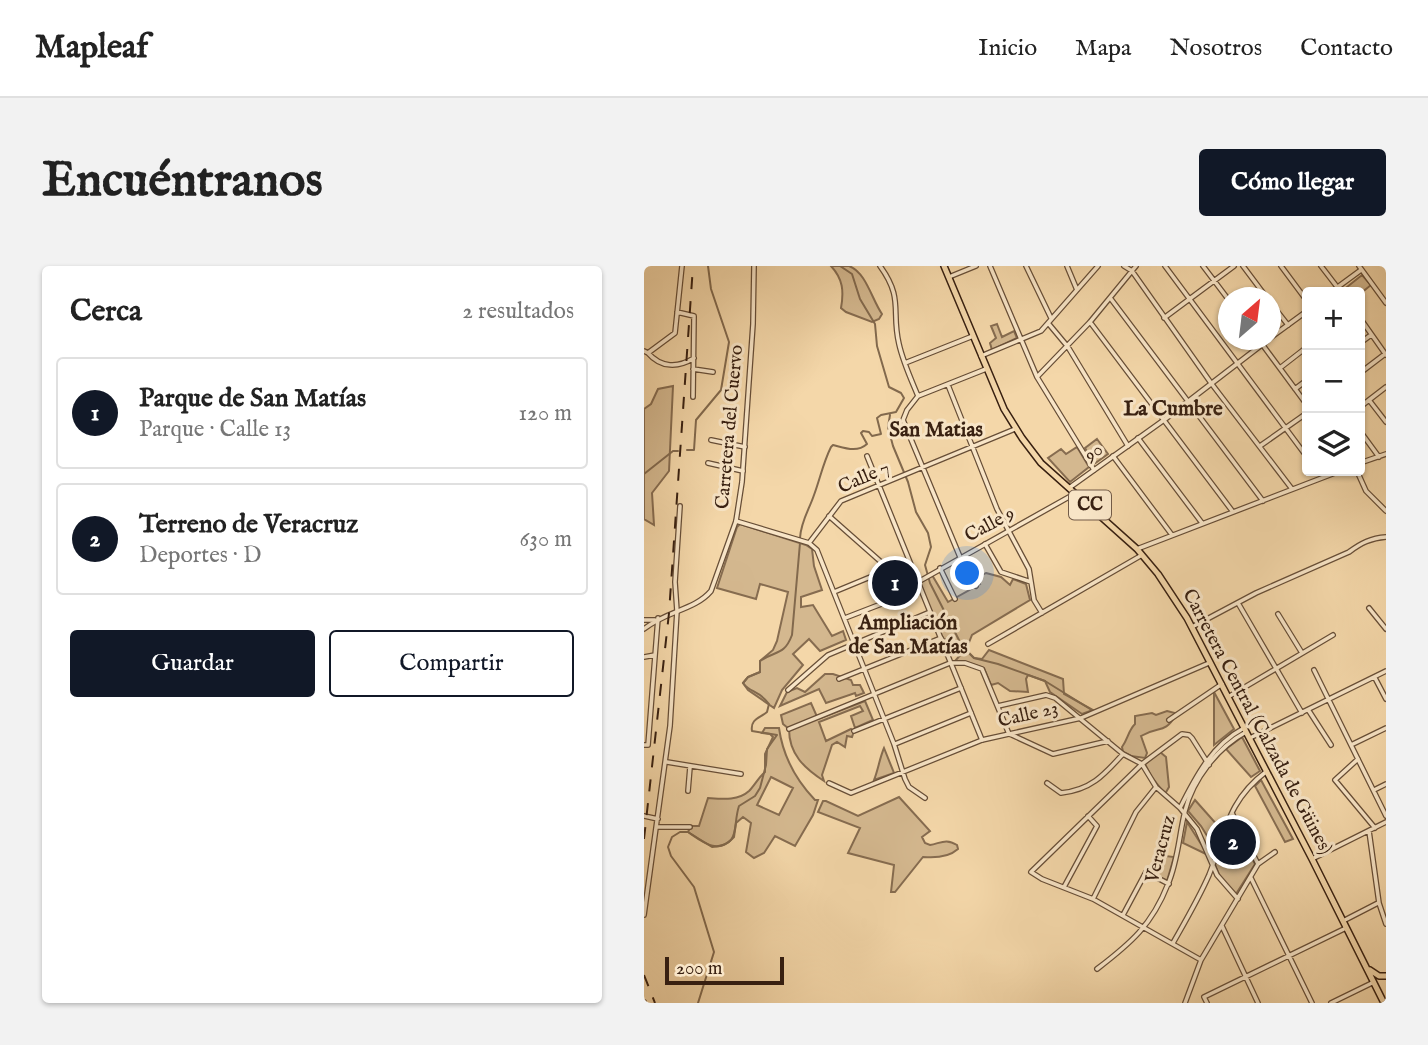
<!DOCTYPE html>
<html lang="es">
<head>
<meta charset="utf-8">
<style>
  :root { --surface:#fff; --page:#f2f2f2; --text:#222; --muted:#767676; --line:#e0e0e0; --accent:#111827 }
  body { margin:0; font-family:"IM FELL English",serif; background:var(--page); color:var(--text) }
  .controls { position:absolute; right:21px; top:21px; display:grid; overflow:hidden; border-radius:7px; box-shadow:0 2px 5px #0004 }
  .controls button { width:63px; height:63px; display:grid; place-items:center; padding:0; border:0; border-bottom:2px solid var(--line); background:var(--surface); color:var(--text); font:35px sans-serif }
  .compass { position:absolute; left:574px; top:21px; width:63px; height:63px; border-radius:50%; background:var(--surface); box-shadow:0 2px 5px #0004; rotate:28deg }
  .scale { position:absolute; left:21px; bottom:18px; width:119px; box-sizing:border-box; padding-left:7px; border:4px solid #382011; border-top:0; font-size:19px; line-height:24px; white-space:nowrap; color:#382011; -webkit-text-stroke:5px #f8e5c7; paint-order:stroke }
  .you { position:absolute; left:324px; top:308px; width:24px; height:24px; margin:-18px; border:5px solid #fff; border-radius:50%; background:#1a73e8; box-shadow:0 0 0 10px #1a73e833 }
  .badge { display:grid; place-items:center; width:46px; height:46px; border-radius:50%; background:var(--accent); color:#fff; font-size:23px; font-weight:700 }
  .pin { position:absolute; translate:-50% -50%; border:4px solid #fff; box-shadow:0 2px 7px #0006 }
  .list { margin:0; padding:0; list-style:none }
  h2 { display:flex; justify-content:space-between; align-items:center; height:91px; margin:0; padding:0 28px; font-size:30px }
  h2 small { font-size:23px; font-weight:400; color:var(--muted) }
  .list li { display:grid; grid-template-columns:46px 1fr auto; gap:21px; align-items:center; box-sizing:border-box; height:112px; margin:0 14px 14px; padding:0 14px; border:2px solid var(--line); border-radius:7px }
  .list b { display:block; font-size:26px; white-space:nowrap }
  .list p { margin:0; font-size:23px; white-space:nowrap; color:var(--muted) }
  .list em { font-size:23px; font-style:normal; color:var(--muted) }
  .actions { display:flex; gap:14px; padding:21px 28px }
  .actions a { flex:1; padding:16px 0; border:2px solid var(--accent); border-radius:7px; text-align:center; font-size:24px; color:var(--accent) }
  .actions .main { background:var(--accent); color:#fff }
  .icon { flex:none; width:38px; height:38px; fill:none; stroke:currentColor; stroke-width:2; stroke-linecap:round; stroke-linejoin:round }
  .map { position:relative; flex:none; width:742px; height:737px; overflow:hidden; border-radius:7px }
  header { display:flex; align-items:center; gap:42px; box-sizing:border-box; height:98px; padding:0 35px; background:var(--surface); border-bottom:2px solid var(--line) }
  header strong { font-size:33px }
  nav { display:flex; gap:38px; margin-inline-start:auto; font-size:24px }
  .intro { display:flex; align-items:center; justify-content:space-between; box-sizing:border-box; height:168px; padding:0 42px }
  h1 { margin:0; font-size:49px }
  .button { padding:18px 32px; border-radius:7px; background:var(--accent); color:#fff; font-size:24px; font-weight:700 }
  main { display:flex; gap:42px; padding:0 42px }
  aside { flex:1; background:var(--surface); border-radius:7px; box-shadow:0 2px 5px #0004 }
  .map>svg:first-child { display:block }
  .green { fill:#d4b88f; stroke:#866c50; stroke-width:2; fill-rule:evenodd }
  .lines { fill:none; stroke-linecap:round; stroke-linejoin:round }
  .stream { stroke:#82694d; stroke-width:2 }
  .minor-casing { stroke:#674e37; stroke-width:6 }
  .tertiary-casing { stroke:#674e37; stroke-width:6 }
  .primary-casing { stroke:#382011; stroke-width:8 }
  .minor { stroke:#f8e5c7; stroke-width:3.5 }
  .tertiary { stroke:#f8e5c7; stroke-width:3.5 }
  .primary { stroke:#f4d7a9; stroke-width:5 }
  .rail { stroke:#382011; stroke-width:2; stroke-dasharray:12 12; stroke-linecap:butt }
  .labels { text-anchor:middle; dominant-baseline:central; stroke-width:6; stroke-linejoin:round; paint-order:stroke }
  .shield { fill:#f8e5c7; stroke:#725b48; stroke-width:2 }
  .shield-label { font-size:18px; font-weight:bold; fill:#382011 }
  .street-label { font-size:19px; fill:#382011; stroke:#f8e5c7 }
  .neighbourhood-label { font-size:21px; font-weight:bold; fill:#382011; stroke:#f8e5c7 }
</style>
</head>
<body>
<header>
<strong>Mapleaf</strong>
<nav><a>Inicio</a><a>Mapa</a><a>Nosotros</a><a>Contacto</a></nav>
</header>
<div class="intro"><h1>Encuéntranos</h1><a class="button">Cómo llegar</a></div>
<main>
<aside>
<h2>Cerca<small>2 resultados</small></h2>
<ul class="list">
<li><span class="badge">1</span><div><b>Parque de San Matías</b><p>Parque · Calle 13</p></div><em>120 m</em></li>
<li><span class="badge">2</span><div><b>Terreno de Veracruz</b><p>Deportes · D</p></div><em>630 m</em></li>
</ul>
<div class="actions"><a class="main">Guardar</a><a>Compartir</a></div>
</aside>
<div class="map">
<svg width="742" height="737" viewBox="0 0 742 737">
  <rect width="100%" height="100%" fill="#f4d7a9"/>
  <filter id="stains"><feTurbulence type="fractalNoise" baseFrequency=".00286" numOctaves="4"/><feColorMatrix values="0 0 0 0 .2 0 0 0 0 .09 0 0 0 0 .02 0 0 0 .5 -.17"/></filter>
  <radialGradient id="worn" r=".72"><stop offset=".6" stop-color="#630" stop-opacity="0"/><stop offset="1" stop-color="#630" stop-opacity=".3"/></radialGradient>
  <path class="green" d="M187,0C192,0 200,0 205,0C222,6 228,34 238,48L235,53L228,56L202,46L197,42C200,25 199,13 187,0Z
    M718,9L727,19L716,28L700,26L698,25Z
    M353,58L358,71L370,65L373,72L348,84L346,77L352,72L347,60Z
    M29,120L25,205L8,227L10,259L0,253V143L7,138L14,123Z
    M453,173L464,188L450,198L441,182Z
    M433,181L445,201L426,216L404,192L417,183L422,188Z
    M96,258L162,279L168,283L170,300L178,324L157,331V341L169,339L188,370L199,365L202,374L176,385L165,373L149,388L159,399L138,424L130,442L104,424L99,417L104,411L116,406V395L129,384L133,375L144,326L116,318L112,333L73,322L93,261Z
    M264,298L274,321L238,336L228,313Z
    M342,307L357,311L366,319L369,313L382,318L386,334L328,369L322,384L330,392L338,393L345,384L419,413L420,428L449,444L438,448L406,426L401,415L384,409L382,413L384,426L366,425L354,417L347,419L340,402L320,395H311L319,386L310,376L298,372L275,317L288,309L304,336L336,318L333,312Z
    M181,408H189L207,414L209,419H216L220,427L212,430L211,427L182,437L175,423L136,440L143,426L153,422L161,426Z
    M570,426L590,463L570,479Z
    M221,435L229,454L211,462L207,450L219,445L216,440L175,456L182,475L207,463L210,465L208,471L203,470L201,481L193,476L188,479L178,509L180,515C160,502 145,488 145,463L139,458L137,449L167,437L174,453Z
    M523,445L531,447L532,449C520,469 515,459 497,470L503,487L501,492L487,490L479,486L478,481C484,473 484,465 491,458V450L508,447L512,449Z
    M121,462H135C139,491 151,513 171,534H174L169,549L151,580L131,570L120,587L110,592L102,586L107,557L99,551L92,557L90,571C74,589 60,577 44,566L47,560H55L64,532C78,533 94,535 105,525C111,519 114,512 121,506V488L129,471L126,468L118,467ZM127,511L149,522L135,549L113,539Z
    M598,471L616,505L607,511L582,483Z
    M240,482L250,507L230,514C234,504 236,491 240,482Z
    M516,486L522,491L525,521L521,528L507,510L501,498Z
    M617,514L649,573L641,576L611,520Z
    M255,531L286,565L278,571L281,577L286,579C297,577 302,572 313,579L314,583C305,591 290,592 279,591L251,626H247L250,599L204,587L216,562L174,546L179,535H182L214,550Z
    M551,534L575,561L570,581L557,560L544,545Z
    M586,554L590,556L611,598L592,628L576,611L571,599Z
    M543,556L564,589L539,577Z
    M513,589L530,591L523,615L504,605Z"/>
  <g class="lines">
    <path class="stream" d="M246,149L244,161L249,180L264,216L272,246L284,267L287,281L281,299L286,317L318,380L330,392L354,398L401,415L451,446
      M43,184H50L52,154L77,124L85,76L67,23L64,0
      M0,208L29,185H34
      M156,272C157,255 165,244 170,229C176,213 179,197 187,181L189,179C201,182 213,187 223,178L217,167L219,165L225,166L228,170L237,168L233,152L237,149L252,146L260,132L257,127L245,121L233,80L231,58L216,33L208,8L196,0
      M54,737L70,686L50,621L27,590L24,581L28,571L36,566H44L68,581C98,579 88,561 95,540L111,530L116,522L122,499L123,483L133,469L108,465C106,453 116,452 123,446L125,438C115,424 106,427 99,417L104,411L116,406V395C132,384 140,390 148,369L156,277"/>
    <g class="minor-casing">
      <path id="minor" d="M236,0C260,33 247,45 255,78C259,96 267,113 274,130
        M346,0L393,111L450,204
        M382,0L407,52
        M423,0L433,24
        M480,0L488,5L567,117L648,223
        M521,0L663,191
        M559,0L584,33
        M599,0L623,32
        M637,0L663,35
        M677,0L697,26
        M715,0L742,37
        M305,11L332,0
        M467,33L619,235
        M626,36L644,59
        M33,46L50,50L49,131
        M520,52L590,0
        M716,52L742,89
        M446,56L589,246
        M404,57L424,81L484,180
        M615,74L663,139
        M716,77L727,69
        M0,85L4,87L31,67L38,0
        M4,87C17,102 34,102 50,92
        M337,90L397,65L454,0
        M261,97L329,70
        M636,102L663,81
        M49,103L69,106
        M716,107L741,88
        M393,111L446,56L492,0
        M304,119L353,243L385,303L390,334L398,347
        M651,123L663,114
        M274,130L263,144L259,154L316,291L332,320
        M274,130L342,103
        M725,134L742,156
        M716,141L742,121
        M716,165L735,191
        M494,172L558,257
        M67,174L101,181
        M616,180L663,147
        M223,190L274,316
        M469,190L528,269
        M64,197L99,205
        M716,197L742,188
        M713,205L722,225L742,245
        M185,250L245,303
        M92,255L165,277
        M165,277L173,284L250,478L261,513L265,521L281,532
        M165,277L197,235L371,163
        M341,278L357,306L387,316
        M493,283L696,205
        M296,302L311,333
        M190,326L265,295
        M594,337L658,447
        M725,342L742,363
        M634,348L658,387
        M201,352L276,323
        M0,354H11
        M548,361L612,327L705,286C717,277 727,272 742,271
        M344,378L498,289
        M0,391L11,389
        M670,404L742,550
        M731,412L742,433
        M195,413L297,372
        M144,424L184,389L286,346
        M584,431L689,369
        M354,440L402,429L411,432L479,488L498,498L512,521L536,542L553,563L573,609L594,633
        M665,445L687,479
        M525,454L578,418
        M145,463L306,397H321L338,403L365,468L368,469L409,488L464,475
        M210,465L317,422
        M606,472L742,405
        M251,478L327,447
        M0,479H4L14,352
        M707,479L742,462
        M714,493L691,514L731,562
        M23,496L97,508
        M185,517L207,527L338,474
        M403,517L417,527C447,524 460,509 479,488
        M730,524L742,518
        M44,525L46,501
        M536,542C552,510 568,479 600,462
        M588,547L614,598
        M0,550L14,553
        M14,561H46
        M725,565L735,637L742,658
        M668,593L742,556
        M607,612L668,737
        M420,621L453,560L444,550
        M449,633L492,546L512,521
        M0,649L26,460L33,345L31,316L36,240
        M479,649L502,606L525,618
        M699,655L734,637
        M578,660L614,737
        M529,677C542,654 555,632 565,609C582,566 583,535 623,505
        M557,694L449,633L398,613L387,606L498,498L538,468L545,469L548,472L565,499
        M453,703C487,677 508,659 524,618C534,595 535,569 541,545C549,513 574,481 602,466
        M0,736V737
        M541,737L557,694L614,598L631,586
        M563,737L560,731L702,662
        M687,737L730,716"/>
    </g>
    <g class="tertiary-casing">
      <path id="tertiary" d="M687,26L717,4
        M626,72L663,45
        M425,222L520,154L624,74
        M432,227L274,316L338,474L437,452L565,397
        M0,363C22,345 51,344 67,325L92,255L98,216L109,58L110,0"/>
    </g>
    <g class="primary-casing">
      <path id="primary" d="M300,0L360,143L378,172L397,197L493,283L514,308L543,352L668,593L740,737
        M726,704L735,710H742"/>
    </g>
    <use href="#minor" class="minor"/>
    <use href="#tertiary" class="tertiary"/>
    <use href="#primary" class="primary"/>
    <path class="rail" d="M0,573L25,347L49,0
      M0,709L11,737"/>
  </g>
  <g class="labels">
    <rect class="shield" x="425" y="224.5" width="42" height="29" rx="5"/>
    <g class="shield-label">
      <text x="446" y="239">CC</text>
    </g>
    <g class="street-label">
      <text transform="translate(86 161) rotate(-85)">Carretera del Cuervo</text>
      <text transform="translate(450 187) rotate(-36)">90</text>
      <text transform="translate(220 212) rotate(-23)">Calle 7</text>
      <text transform="translate(346 259) rotate(-28)">Calle 9</text>
      <text transform="translate(384 449) rotate(-13)">Calle 23</text>
      <text transform="translate(613 456) rotate(62)">Carretera Central (Calzada de Güines)</text>
      <text transform="translate(517 583) rotate(-75)">Veracruz</text>
    </g>
    <g class="neighbourhood-label">
      <text x="529" y="143">La Cumbre</text>
      <text x="292" y="164">San Matias</text>
      <text x="264" y="357">Ampliación<tspan x="264" dy="24">de San Matías</tspan></text>
    </g>
  </g>
  <rect width="100%" height="100%" filter="url(#stains)"/>
  <rect width="100%" height="100%" fill="url(#worn)"/>
</svg>
<div class="controls">
<button>+</button>
<button>−</button>
<button><svg class="icon" aria-label="layers" viewBox="0 0 24 24"><path d="M12 4l9 5-9 5-9-5zM3 14l9 5 9-5"/></svg></button>
</div>
<svg class="compass" viewBox="-18 -18 36 36"><path d="M0-13l5 13h-10z" fill="#e53935"/><path d="M0 13l5-13h-10z" fill="#767676"/></svg>
<div class="scale">200 m</div>
<div class="you"></div>
<div class="pin badge" style="left:251px;top:317px">1</div>
<div class="pin badge" style="left:589px;top:576px">2</div>
</div>
</main>
</body>
</html>
